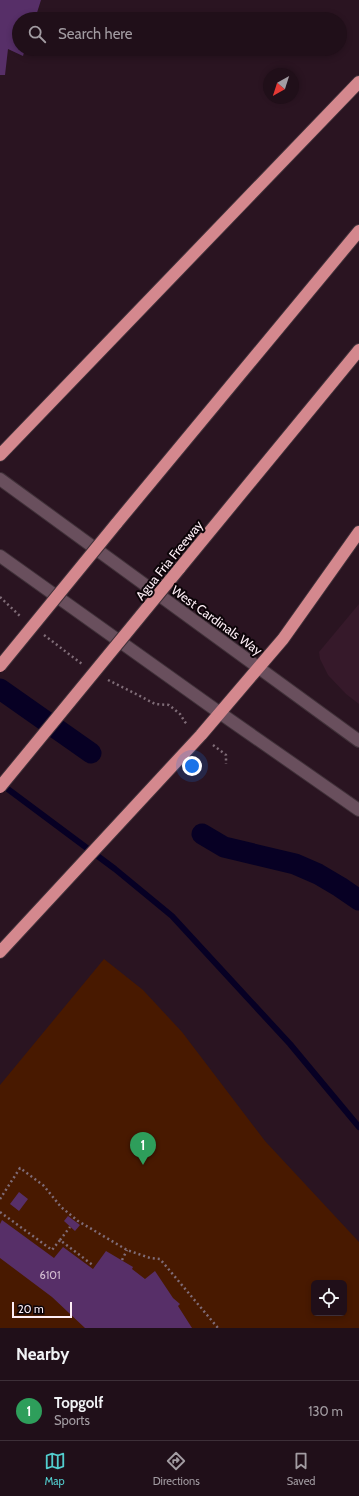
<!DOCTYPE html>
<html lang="en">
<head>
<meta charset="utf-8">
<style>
  :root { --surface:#200f19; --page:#281822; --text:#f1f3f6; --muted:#a29ca2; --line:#3d2f38; --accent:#52cdce }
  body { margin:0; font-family:Cabin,sans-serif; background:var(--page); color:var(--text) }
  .controls { position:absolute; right:12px; bottom:12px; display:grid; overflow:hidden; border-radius:6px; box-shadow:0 2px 6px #0003 }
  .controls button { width:36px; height:36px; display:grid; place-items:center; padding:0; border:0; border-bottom:1px solid var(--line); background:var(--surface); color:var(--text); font:20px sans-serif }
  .compass { position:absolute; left:263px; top:68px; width:36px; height:36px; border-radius:50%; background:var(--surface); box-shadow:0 2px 6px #0003; rotate:219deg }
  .scale { position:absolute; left:12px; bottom:10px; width:60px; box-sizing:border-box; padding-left:4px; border:2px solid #fdedf5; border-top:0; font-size:11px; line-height:14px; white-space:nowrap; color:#fdedf5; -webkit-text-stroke:3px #0c0408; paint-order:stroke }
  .you { position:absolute; left:192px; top:766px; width:14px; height:14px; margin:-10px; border:3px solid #fff; border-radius:50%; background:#1a73e8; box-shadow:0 0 0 6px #1a73e833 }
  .badge { display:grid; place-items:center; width:26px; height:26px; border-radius:50%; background:var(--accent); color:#fff; font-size:13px; font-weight:700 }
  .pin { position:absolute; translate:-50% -33px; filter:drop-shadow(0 1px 2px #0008) }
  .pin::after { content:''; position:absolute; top:21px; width:14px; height:12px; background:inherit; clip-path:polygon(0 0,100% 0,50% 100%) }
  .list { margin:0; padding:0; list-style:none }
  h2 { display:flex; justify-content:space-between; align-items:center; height:52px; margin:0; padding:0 16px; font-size:17px }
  h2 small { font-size:13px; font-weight:400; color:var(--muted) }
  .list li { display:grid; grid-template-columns:26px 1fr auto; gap:12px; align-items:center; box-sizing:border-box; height:60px; padding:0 16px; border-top:1px solid var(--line) }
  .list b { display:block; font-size:15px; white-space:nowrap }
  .list p { margin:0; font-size:13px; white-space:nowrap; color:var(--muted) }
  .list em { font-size:13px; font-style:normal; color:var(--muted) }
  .icon { flex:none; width:22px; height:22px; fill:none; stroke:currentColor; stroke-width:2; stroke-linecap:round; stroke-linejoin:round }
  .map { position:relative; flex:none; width:359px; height:1328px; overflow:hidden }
  .search { position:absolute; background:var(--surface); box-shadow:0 2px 6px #0003; left:12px; right:12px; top:12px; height:44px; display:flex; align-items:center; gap:10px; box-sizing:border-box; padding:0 14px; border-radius:22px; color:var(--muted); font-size:15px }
  .sheet { height:112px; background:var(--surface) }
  nav { display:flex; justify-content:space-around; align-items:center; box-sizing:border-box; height:56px; border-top:1px solid var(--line); background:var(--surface); font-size:11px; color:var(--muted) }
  nav a { display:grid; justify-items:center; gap:2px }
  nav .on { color:var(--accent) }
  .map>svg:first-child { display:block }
  .built { fill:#36192a }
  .green { fill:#481900; fill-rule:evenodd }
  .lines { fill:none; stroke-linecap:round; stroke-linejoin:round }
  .stream { stroke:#070024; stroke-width:6 }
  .canal { stroke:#070024; stroke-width:21 }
  .building { fill:#572f68 }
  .secondary-casing { stroke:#403139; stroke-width:14 }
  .highway-casing { stroke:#403139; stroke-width:14 }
  .path { stroke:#7f6c77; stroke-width:2.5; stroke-dasharray:2 3; stroke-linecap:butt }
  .secondary { stroke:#694f5d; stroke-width:12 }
  .highway { stroke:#d4888e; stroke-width:12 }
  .highway-bridge-casing { stroke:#403139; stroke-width:14; stroke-linecap:butt }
  .highway-bridge { stroke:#d4888e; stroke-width:12 }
  .labels { text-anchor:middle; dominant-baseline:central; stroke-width:4; stroke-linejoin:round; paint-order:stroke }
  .number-label { font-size:11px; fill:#d4bed2 }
  .street-label { font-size:13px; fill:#fdedf5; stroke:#0c0408 }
</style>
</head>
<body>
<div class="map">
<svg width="359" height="1328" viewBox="0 0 359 1328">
  <rect width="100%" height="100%" fill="#2a1421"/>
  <path class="built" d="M359,604V704L346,694L328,675L320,659L319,652Z"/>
  <path class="green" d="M104,959L143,990L182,1032L265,1141L359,1242V1328H0V1085ZM314,1283H344V1313H314Z"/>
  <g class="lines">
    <path class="stream" d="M1,784L115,869L172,916L290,1044L359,1127"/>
    <path class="canal" d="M0,689L91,753
      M202,834L224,847L295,864L318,874L340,887L359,900"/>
  </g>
  <path class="building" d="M0,0H41L35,19H19V49H25L23,56L8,49L5,75H0Z
    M19,1192L28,1199L19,1211L10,1204Z
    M68,1216L80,1225L75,1231L64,1221Z
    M2,1220L54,1258L63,1247L93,1269L106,1251L133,1267L132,1269L145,1279L155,1271L173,1298L180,1304L178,1306L192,1328H85L52,1297L0,1258V1224Z"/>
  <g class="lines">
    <g class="secondary-casing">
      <path id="secondary" d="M0,479L359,741
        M0,556L220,713L359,810"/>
    </g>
    <g class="highway-casing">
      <path id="highway" d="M0,455L359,82
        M116,524L359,231
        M179,569L359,350
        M0,952L201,735L259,667L283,639L359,532"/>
    </g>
    <path class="path" d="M0,597L20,616
      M44,635L82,664
      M108,680L138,695L155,704L169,705L180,714L185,722L188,725
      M213,745L226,755V764
      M0,1199L20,1168L44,1186L61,1207L78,1221L127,1250L150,1258L160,1259L218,1328
      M0,1212L52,1250L60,1240L94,1266
      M60,1240L70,1227
      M122,1260L127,1250"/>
    <use href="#secondary" class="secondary"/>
    <use href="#highway" class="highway"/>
    <g class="highway-bridge-casing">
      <path id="highway-bridge" d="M0,666L116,524
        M0,787L179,569"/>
    </g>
    <use href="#highway-bridge" class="highway-bridge"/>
  </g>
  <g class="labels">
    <g class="number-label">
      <text x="50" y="1275">6101</text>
    </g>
    <g class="street-label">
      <text transform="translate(169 560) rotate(-51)">Agua Fria Freeway</text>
      <text transform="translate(217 620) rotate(36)">West Cardinals Way</text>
    </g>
  </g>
</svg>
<div class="controls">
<button><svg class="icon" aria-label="locate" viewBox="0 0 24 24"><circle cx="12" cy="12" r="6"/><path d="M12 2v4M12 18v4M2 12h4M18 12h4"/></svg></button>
</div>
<svg class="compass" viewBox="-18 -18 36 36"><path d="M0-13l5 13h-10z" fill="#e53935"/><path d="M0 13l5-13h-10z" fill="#a29ca2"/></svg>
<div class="scale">20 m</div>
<div class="you"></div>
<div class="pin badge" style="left:143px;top:1165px;background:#2e9e5b">1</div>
<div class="search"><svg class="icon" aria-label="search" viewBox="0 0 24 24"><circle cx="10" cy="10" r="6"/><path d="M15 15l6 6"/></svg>Search here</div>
</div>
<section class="sheet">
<h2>Nearby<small></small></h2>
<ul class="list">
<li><span class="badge" style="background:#2e9e5b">1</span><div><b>Topgolf</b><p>Sports</p></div><em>130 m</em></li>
</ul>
</section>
<nav>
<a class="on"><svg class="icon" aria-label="map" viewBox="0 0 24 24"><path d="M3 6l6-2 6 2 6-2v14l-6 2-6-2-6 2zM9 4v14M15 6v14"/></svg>Map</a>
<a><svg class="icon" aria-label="directions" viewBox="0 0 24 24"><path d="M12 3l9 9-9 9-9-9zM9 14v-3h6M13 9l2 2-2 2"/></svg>Directions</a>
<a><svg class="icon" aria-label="saved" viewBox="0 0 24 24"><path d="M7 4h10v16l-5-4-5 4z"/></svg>Saved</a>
</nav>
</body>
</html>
